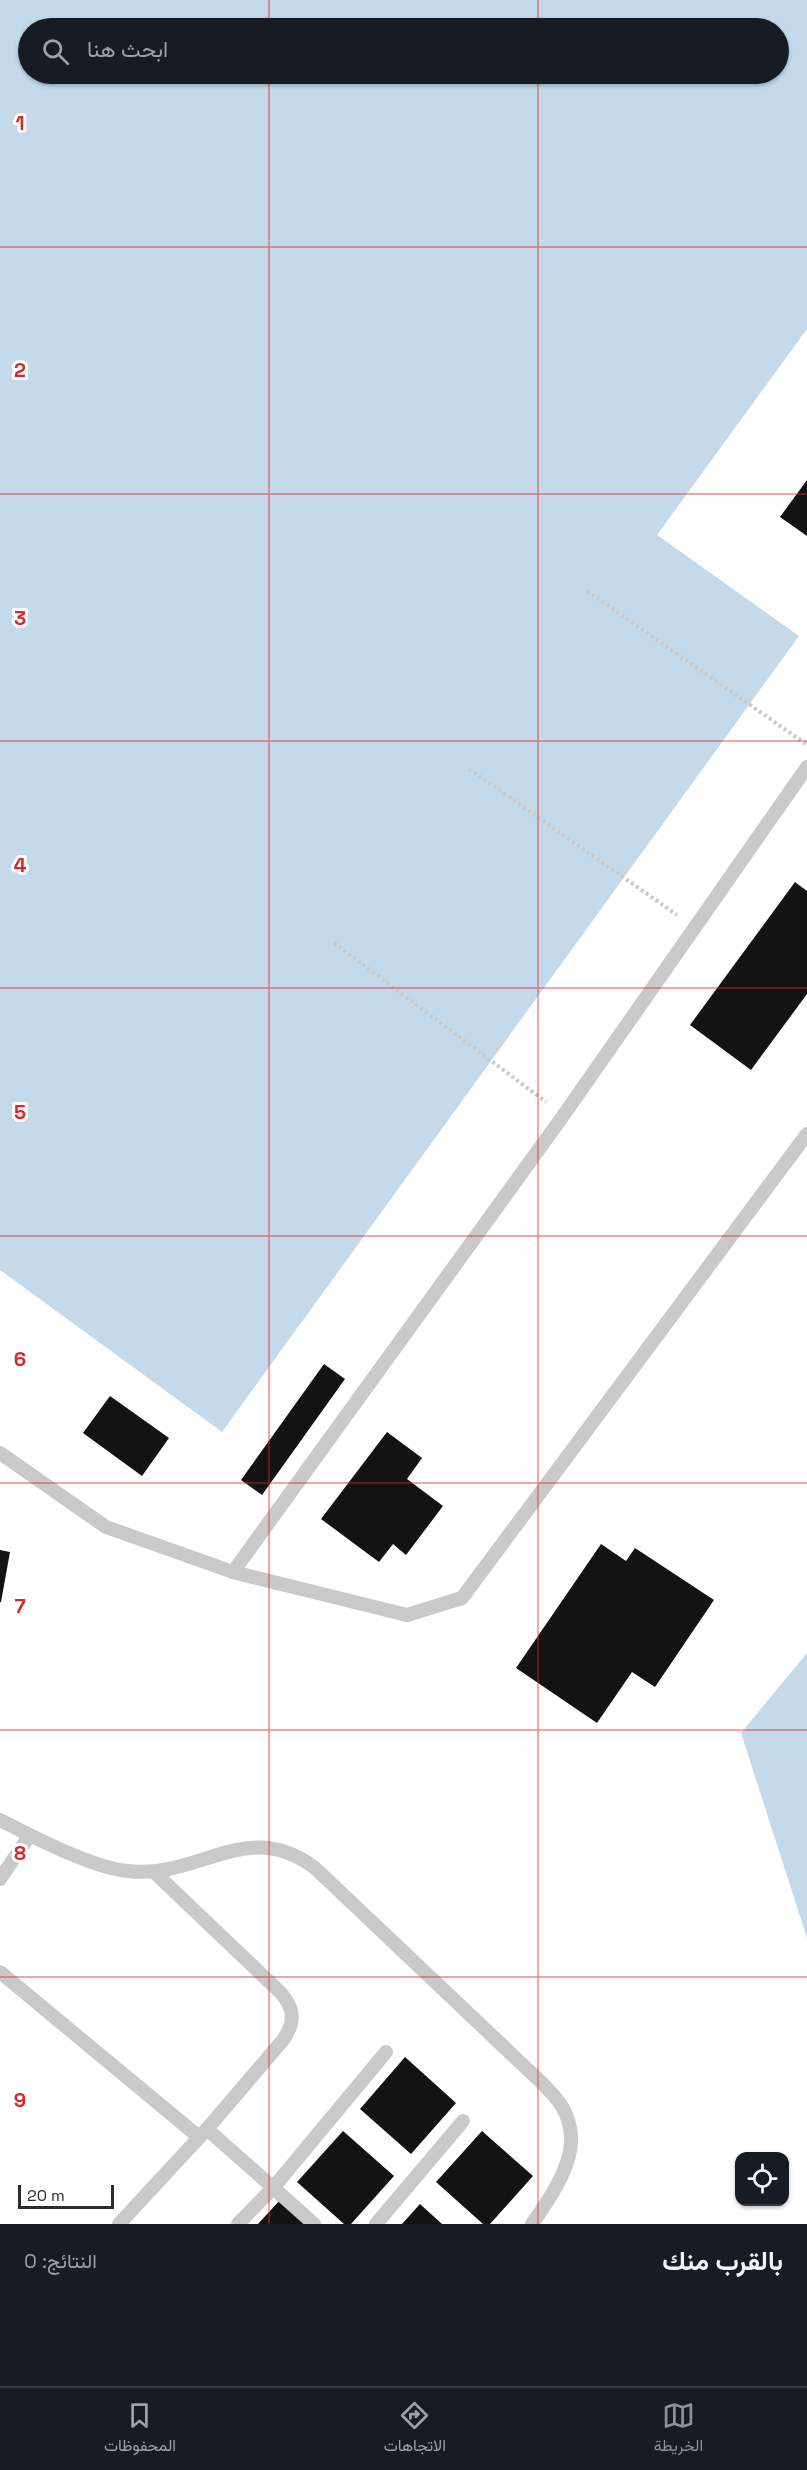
<!DOCTYPE html>
<html lang="ar">
<head>
<meta charset="utf-8">
<style>
  :root { --surface:#171b24; --page:#242831; --text:#f1f3f6; --muted:#9ea1a6; --line:#363941; --accent:#8c9099 }
  body { margin:0; font-family:"Space Grotesk",Vazirmatn,sans-serif; background:var(--page); color:var(--text); direction:rtl }
  .controls { position:absolute; right:18px; bottom:18px; display:grid; overflow:hidden; border-radius:12px; box-shadow:0 2px 4px #0004 }
  .controls button { width:54px; height:54px; display:grid; place-items:center; padding:0; border:0; border-bottom:2px solid var(--line); background:var(--surface); color:var(--text); font:30px sans-serif }
  .scale { position:absolute; left:18px; bottom:15px; width:96px; box-sizing:border-box; padding-left:6px; border:3px solid #2c2c2c; border-top:0; font-size:16px; line-height:21px; white-space:nowrap; color:#2c2c2c; -webkit-text-stroke:4px #fff; paint-order:stroke }
  .list { margin:0; padding:0; list-style:none }
  h2 { display:flex; justify-content:space-between; align-items:center; height:78px; margin:0; padding:0 24px; font-size:26px }
  h2 small { font-size:20px; font-weight:400; color:var(--muted) }
  .icon { flex:none; width:33px; height:33px; fill:none; stroke:currentColor; stroke-width:2; stroke-linecap:round; stroke-linejoin:round }
  .map { position:relative; flex:none; width:807px; height:2224px; overflow:hidden; direction:ltr }
  .search { position:absolute; background:var(--surface); box-shadow:0 2px 4px #0004; left:18px; right:18px; top:18px; height:66px; display:flex; align-items:center; gap:15px; box-sizing:border-box; padding:0 21px; border-radius:33px; color:var(--muted); font-size:22px }
  .sheet { height:162px; background:var(--surface) }
  nav { display:flex; justify-content:space-around; align-items:center; box-sizing:border-box; height:84px; border-top:2px solid var(--line); background:var(--surface); font-size:16px; color:var(--muted) }
  nav a { display:grid; justify-items:center; gap:3px }
  nav .on { color:var(--accent) }
  .map>svg:first-child { display:block }
  .water { fill:#c4daeb; fill-rule:evenodd }
  .building { fill:#131313 }
  .lines { fill:none; stroke-linecap:round; stroke-linejoin:round }
  .path { stroke:#c9c9c9; stroke-width:4; stroke-dasharray:3 3; stroke-linecap:butt }
  .lane { stroke:#c9c9c9; stroke-width:14 }
  .grid { fill:none; stroke:#d62828; stroke-width:1.5; stroke-opacity:0.55 }
  .grid-label { font-size:20px; text-anchor:middle; font-weight:bold; fill:#d62828; stroke:#fff; stroke-width:6; stroke-linejoin:round; paint-order:stroke }
</style>
</head>
<body>
<div class="map">
<svg width="807" height="2224" viewBox="0 0 807 2224">
  <rect width="100%" height="100%" fill="#fff"/>
  <path class="water" d="M0,0H807V329L657,535L799,636L222,1432L0,1270ZM28,28H778V74H28Z
    M807,1653V1938L741,1733Z"/>
  <path class="building" d="M807,480V536L780,517Z
    M795,882L807,891V994L751,1070L690,1025Z
    M324,1364L345,1379L262,1495L241,1480Z
    M110,1396L169,1438L142,1476L83,1433Z
    M387,1432L422,1458L407,1479L443,1506L406,1555L393,1544L379,1562L321,1519Z
    M601,1544L626,1561L635,1548L714,1600L655,1687L632,1672L597,1723L516,1668Z
    M0,1550L10,1552L1,1602H0Z
    M405,2057L456,2103L411,2154L360,2109Z
    M343,2131L394,2176L351,2224H344L297,2182Z
    M482,2131L533,2176L490,2224H483L436,2182Z
    M281,2199L309,2224H258Z
    M420,2204L442,2224H402Z"/>
  <g class="lines">
    <path class="path" d="M587,591L806,744
      M469,769L677,915
      M334,943L546,1102"/>
    <path class="lane" d="M0,1453L106,1527L233,1572L407,1615L462,1598L807,1134
      M233,1572L563,1116L807,767
      M0,1820C33,1837 91,1867 127,1871C200,1880 247,1816 315,1868L543,2084C549,2091 557,2098 561,2105C588,2147 555,2190 532,2224
      M0,1879L30,1835
      M0,1972L199,2137
      M207,2129L314,2224
      M119,2224L207,2129L283,2040C295,2023 295,2009 281,1993L154,1872
      M238,2224L273,2188L386,2052
      M376,2224L463,2121"/>
  </g>
  <path class="grid" d="M269,0V28M538,0V28M269,74V2224M538,74V2224M0,247H807M0,494H807M0,741H807M0,988H807M0,1236H807M0,1483H807M0,1730H807M0,1977H807"/>
  <g class="grid-label">
    <text x="20" y="130">1</text>
    <text x="20" y="377">2</text>
    <text x="20" y="625">3</text>
    <text x="20" y="872">4</text>
    <text x="20" y="1119">5</text>
    <text x="20" y="1366">6</text>
    <text x="20" y="1613">7</text>
    <text x="20" y="1860">8</text>
    <text x="20" y="2107">9</text>
  </g>
</svg>
<div class="controls">
<button><svg class="icon" aria-label="locate" viewBox="0 0 24 24"><circle cx="12" cy="12" r="6"/><path d="M12 2v4M12 18v4M2 12h4M18 12h4"/></svg></button>
</div>
<div class="scale">20 m</div>
<div class="search"><svg class="icon" aria-label="search" viewBox="0 0 24 24"><circle cx="10" cy="10" r="6"/><path d="M15 15l6 6"/></svg>ابحث هنا</div>
</div>
<section class="sheet">
<h2>بالقرب منك<small>النتائج: 0</small></h2>
<ul class="list">
</ul>
</section>
<nav>
<a class="on"><svg class="icon" aria-label="map" viewBox="0 0 24 24"><path d="M3 6l6-2 6 2 6-2v14l-6 2-6-2-6 2zM9 4v14M15 6v14"/></svg>الخريطة</a>
<a><svg class="icon" aria-label="directions" viewBox="0 0 24 24"><path d="M12 3l9 9-9 9-9-9zM9 14v-3h6M13 9l2 2-2 2"/></svg>الاتجاهات</a>
<a><svg class="icon" aria-label="saved" viewBox="0 0 24 24"><path d="M7 4h10v16l-5-4-5 4z"/></svg>المحفوظات</a>
</nav>
</body>
</html>
